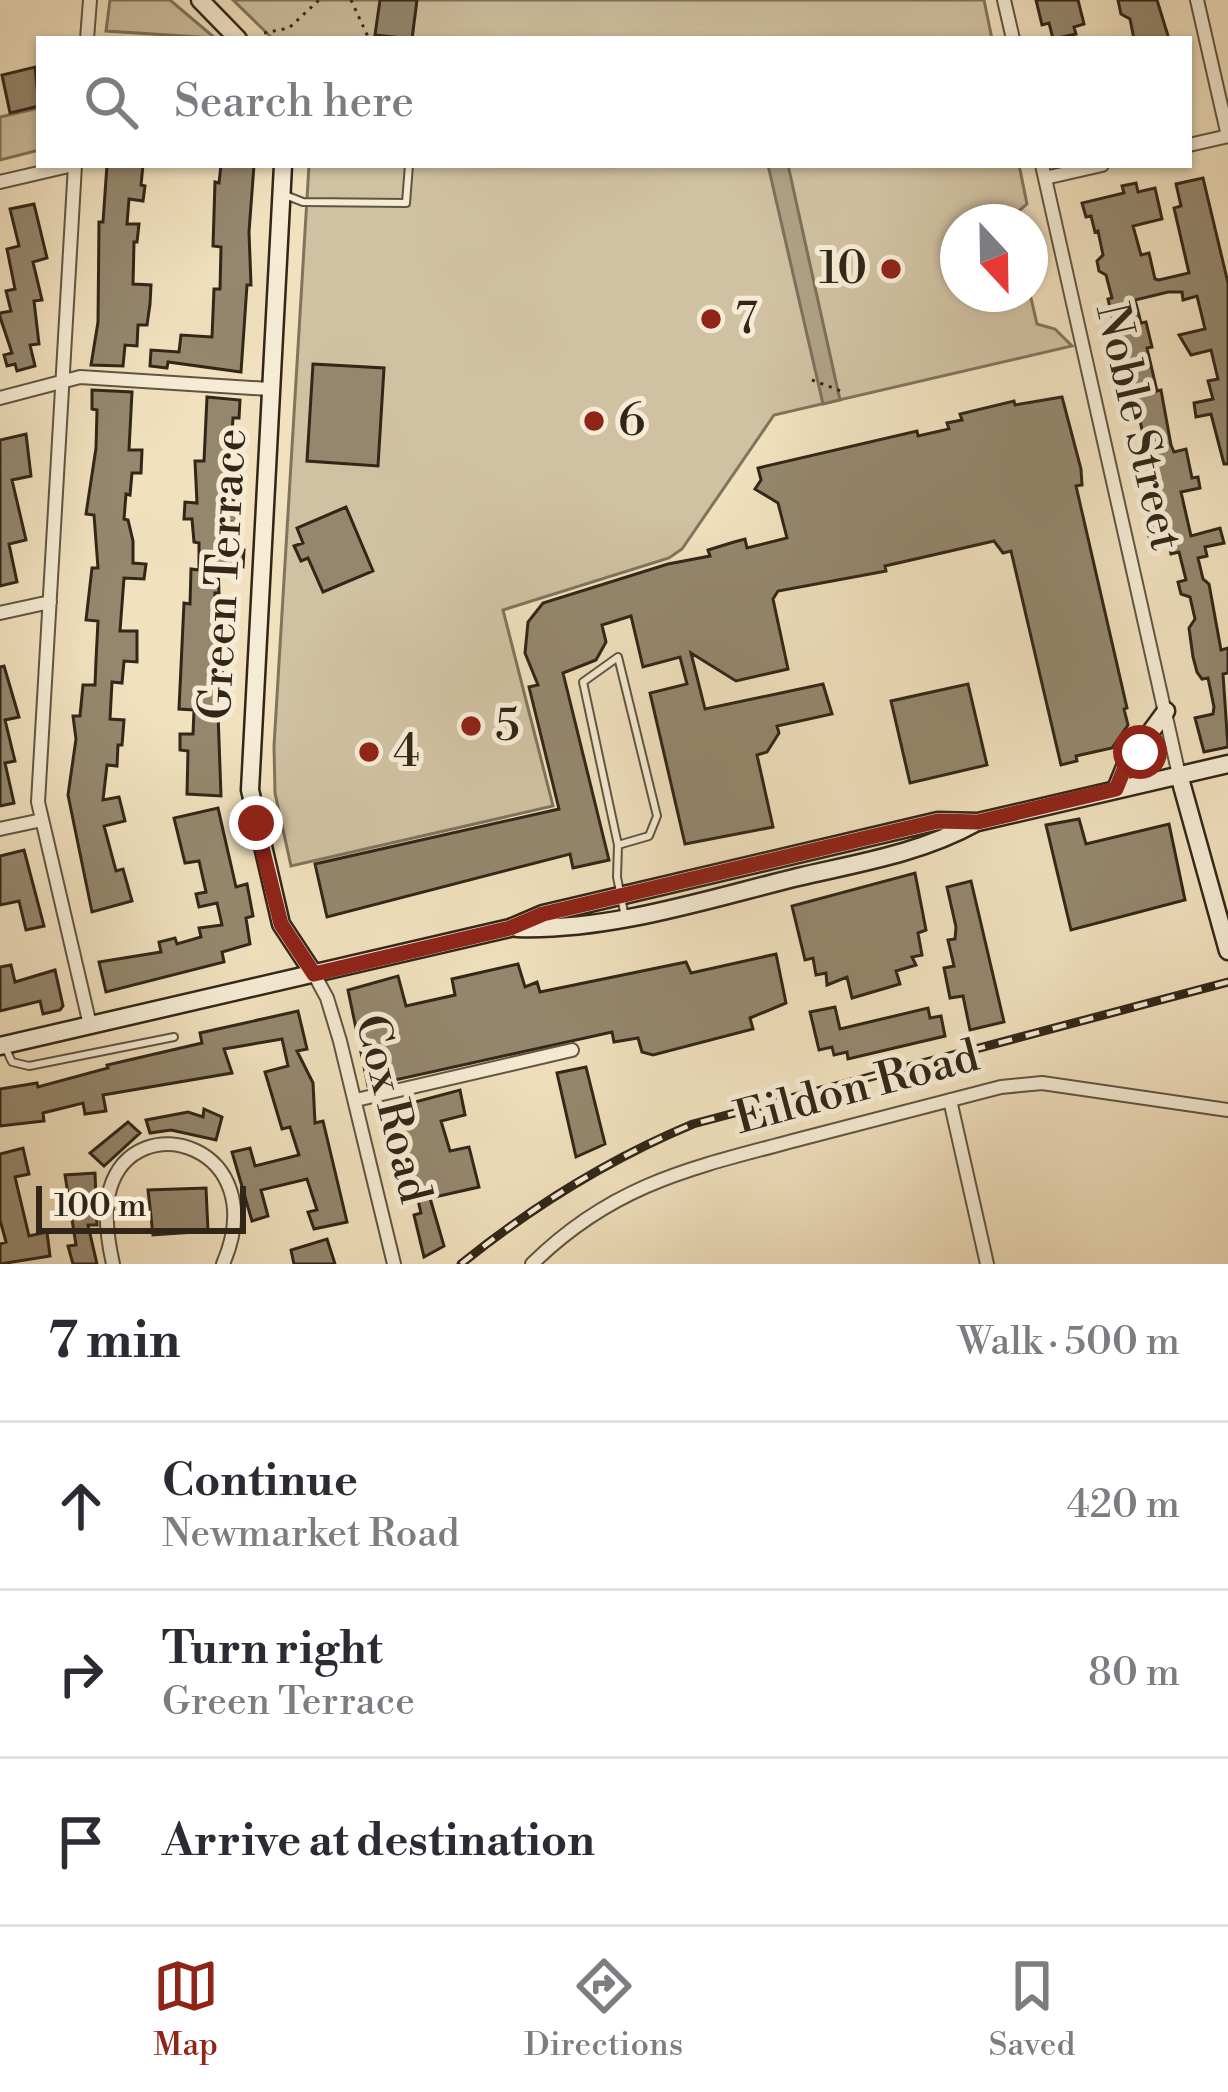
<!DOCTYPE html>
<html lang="en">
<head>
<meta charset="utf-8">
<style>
  :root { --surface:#fff; --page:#f2f2f3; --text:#2b2b33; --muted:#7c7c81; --line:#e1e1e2; --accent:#8f2418 }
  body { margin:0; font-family:"Libre Bodoni",serif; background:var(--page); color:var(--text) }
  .compass { position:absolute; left:940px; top:204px; width:108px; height:108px; border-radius:50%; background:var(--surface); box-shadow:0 3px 9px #0004; rotate:158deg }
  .scale { position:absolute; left:36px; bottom:30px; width:210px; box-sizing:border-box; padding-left:12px; border:6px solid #312618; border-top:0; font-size:33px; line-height:42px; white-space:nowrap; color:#312618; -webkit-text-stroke:9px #f6ecd5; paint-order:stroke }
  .stop { position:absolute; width:36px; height:36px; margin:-27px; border:9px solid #8f2418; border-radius:50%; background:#fff }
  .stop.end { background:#8f2418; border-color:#fff; box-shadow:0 3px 12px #0008 }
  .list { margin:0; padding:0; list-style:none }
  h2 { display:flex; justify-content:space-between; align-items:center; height:156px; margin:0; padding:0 48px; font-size:51px }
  h2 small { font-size:39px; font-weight:400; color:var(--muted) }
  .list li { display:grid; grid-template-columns:78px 1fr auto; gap:36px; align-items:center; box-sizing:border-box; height:168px; padding:0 48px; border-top:3px solid var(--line) }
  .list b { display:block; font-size:45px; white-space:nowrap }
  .list p { margin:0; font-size:39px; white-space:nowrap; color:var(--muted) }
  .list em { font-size:39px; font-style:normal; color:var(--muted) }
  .icon { flex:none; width:66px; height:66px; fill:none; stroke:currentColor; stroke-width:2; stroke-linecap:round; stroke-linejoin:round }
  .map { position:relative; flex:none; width:1228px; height:1264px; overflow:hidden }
  .search { position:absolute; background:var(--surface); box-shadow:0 3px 9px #0004; left:36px; right:36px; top:36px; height:132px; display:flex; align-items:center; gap:30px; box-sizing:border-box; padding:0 42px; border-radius:0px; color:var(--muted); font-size:45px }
  .sheet { height:660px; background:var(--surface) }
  nav { display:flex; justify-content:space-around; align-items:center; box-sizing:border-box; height:168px; border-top:3px solid var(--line); background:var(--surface); font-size:33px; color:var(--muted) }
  nav a { display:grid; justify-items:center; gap:6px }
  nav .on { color:var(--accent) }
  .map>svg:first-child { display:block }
  .green { fill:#d0c1a2; stroke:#80745d; stroke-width:3 }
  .water { fill:#b0a186; stroke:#7d705a; stroke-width:3 }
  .building { fill:#95876e; stroke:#312618; stroke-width:3 }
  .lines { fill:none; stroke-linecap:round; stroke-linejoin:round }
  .lane-casing { stroke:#615542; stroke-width:10 }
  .street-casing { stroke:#615542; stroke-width:16 }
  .secondary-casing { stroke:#312618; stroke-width:21 }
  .path { stroke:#312618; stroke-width:3; stroke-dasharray:3 6; stroke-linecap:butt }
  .lane { stroke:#f6ecd5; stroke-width:6 }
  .street { stroke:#f6ecd5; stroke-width:12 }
  .secondary { stroke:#f6ecd5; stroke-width:16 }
  .rail-casing { stroke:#312618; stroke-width:9 }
  .rail { stroke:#f6ecd5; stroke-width:4.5; stroke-dasharray:14; stroke-linecap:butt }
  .route { stroke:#8f2418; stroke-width:15 }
  .poi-dot { fill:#8f2418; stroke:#f6ecd5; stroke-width:4.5 }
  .labels { text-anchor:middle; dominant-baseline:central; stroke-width:10; stroke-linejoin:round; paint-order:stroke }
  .poi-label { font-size:45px; fill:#312618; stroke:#f6ecd5; text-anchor:start }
  .street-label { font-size:45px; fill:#312618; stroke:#f6ecd5 }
</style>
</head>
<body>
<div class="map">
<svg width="1228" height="1264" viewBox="0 0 1228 1264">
  <rect width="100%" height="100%" fill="#f1e1be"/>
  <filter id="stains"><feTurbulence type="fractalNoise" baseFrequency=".00167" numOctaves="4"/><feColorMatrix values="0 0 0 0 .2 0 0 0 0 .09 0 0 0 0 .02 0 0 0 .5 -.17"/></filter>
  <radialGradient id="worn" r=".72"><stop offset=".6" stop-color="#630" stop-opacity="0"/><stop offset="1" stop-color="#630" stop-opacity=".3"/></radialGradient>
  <path class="green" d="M110,0H170L215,38L106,31Z
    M233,0H984L992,39H273Z
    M39,108V150L0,160V117Z
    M309,165H1019L1027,204L1012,217L1013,222H958V294H1030L1037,324L1055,329L1072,346L774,415L682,549L669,558L503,610L553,806L291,866L275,793L274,746Z"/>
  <path class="water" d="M768,165H788L840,400L823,404Z"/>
  <path class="building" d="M380,0H417L412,39L375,35Z
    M1036,0H1078L1084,24L1074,27L1076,34L1053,39L1049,23L1042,25Z
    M1118,0H1157L1169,39H1134L1130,19L1121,14Z
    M35,67L39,106L10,113L2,75Z
    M107,165H143L141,185L145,186L143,201L129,199L127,224H139L137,242H134L133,284L151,285L150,304L147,325H138L137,346L125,345L123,366L91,365L98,322L99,222H103Z
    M221,165H254L249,232L251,285H247L241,372L168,362L167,368L150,366L151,350L179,352L181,335L212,337L214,289H220L221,247L213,246L215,182L219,183Z
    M1203,178L1228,283V464H1224L1211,414L1196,417L1194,403L1213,399L1208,381L1218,379L1211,350L1191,355L1179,335L1205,329L1197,296L1183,300L1182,292H1168L1135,300L1141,323L1146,322L1152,347L1147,348L1157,391L1161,390L1171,445L1174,452L1186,449L1192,478L1198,477L1200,488L1181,492L1191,536L1220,528L1224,543L1205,547L1207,556L1198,558L1203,579L1209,584L1221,650L1228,648V673L1223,674L1228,747L1204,752L1195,718L1213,714L1214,707L1208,678L1202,679L1197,672L1193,657L1189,628L1195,619L1190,597L1181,594L1178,582L1186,580L1179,552L1171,554L1167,537L1150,541L1147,527L1157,524L1156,505L1164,503L1158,481L1154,482L1138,412L1131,410L1121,373L1125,372L1108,299L1112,298L1106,275L1099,271L1097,261L1103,255L1098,231L1095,232L1091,216L1086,217L1082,203L1124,193L1122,186L1136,183L1138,192L1155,188L1162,219L1133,226L1141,255L1149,253L1155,279L1159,280L1189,273L1174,208L1181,206L1176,184Z
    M34,204L47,258L33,262L42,300L34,301L39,344L30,345L35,366L17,371L15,364L7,366L4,355L12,353L0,317V313L11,311L6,291L15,289L7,249L19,246L10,209Z
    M313,364L384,368L378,466L307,461Z
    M92,390L132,392L129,450H142L141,473H132L130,495L126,494L124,519L128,520L133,541V563L146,564L144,579L124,578L120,631H137V662L124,661L122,683L112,682L110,719L124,720L122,745H118L117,766L107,765L103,800L119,797L125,821L104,826L116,871L123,869L132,901L92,912L68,795L76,739L73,716H80L83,685H95L96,660L98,621L86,620L92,568H98L94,515L86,514L96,448L97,410L92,409Z
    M207,397L240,400L239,418H233L230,462L239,463L233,505L239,506L238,523L230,522L226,549L244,550L243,567L218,565L219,593H215L214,632L226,633L218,713L221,796L187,794L188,751L180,750V734H193L194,710L179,709L184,603L190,604L191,569L199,570V543L194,542L192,519H184L185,502L197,503L195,461H204Z
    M1062,397L1081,469L1082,485L1076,486L1127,708L1124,709L1128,725L1112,748L1076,756L1077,761L1061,765L1011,551L1003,553L994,541L885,566L886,571L778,591L773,599L788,669L736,681L691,653L705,709L823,684L832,714L777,726L779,733L767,752L757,755L773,827L685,844L650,693L687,684L680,657L643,667L631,616L602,625L606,642L596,660L563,673L609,860L573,868L570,854L327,917L315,864L559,809L529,687L538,685L525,653L528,622L543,603L668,564L710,556L708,550L734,542L745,539L747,548L787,538L778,503L755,489L761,480L758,468L917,431L918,436L949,429L947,423L962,420L960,414L1014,401L1015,405Z
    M26,434L31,476L12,480L26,540L9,544L17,582L0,586V440Z
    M346,507L373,571L323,592L308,558L301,561L294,546L303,543L297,528Z
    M4,666L19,717L5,720L15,761L5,763L14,803L0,806V667Z
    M968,684L987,765L910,783L891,701Z
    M218,808L236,887L247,884L253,916L246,918L250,944L222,952L224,962L106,992L99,962L161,952L159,942L175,938L177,944L201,937L199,928L222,925L217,903L199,907L196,894L206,892L199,861L185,863L174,818Z
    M1079,819L1086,844L1169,824L1185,900L1071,930L1046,825Z
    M24,850L44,926L26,930L19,901L0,905V856Z
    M915,873L926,930L918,933L922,955L912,957L916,965L896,971L900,984L852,998L847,977L827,985L826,973L816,975L813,958L805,960L792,906Z
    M971,881L1004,1022L970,1030L963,996L950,998L944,968L954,966L948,940L955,939L956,927L947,887Z
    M776,954L786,1003L750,1018L753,1029L653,1055L642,1052L638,1038L614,1042L612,1032L368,1086L348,990L398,976L406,1006L455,995L452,979L518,964L525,987L537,982L540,992L686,962L691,973Z
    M11,965L15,982L55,970L63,1006L60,1010L43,1014L40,1001L0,1011V967Z
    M835,1007L840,1029L928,1008L930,1018L941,1016L945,1036L848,1059L847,1052L834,1055L832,1047L819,1050L810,1012Z
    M298,1011L307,1049L297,1051L313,1083L315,1123L323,1121L347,1222L314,1229L308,1212L317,1210L307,1179L261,1190L268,1216L252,1221L232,1152L250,1148L255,1166L299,1155L290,1127L282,1129L265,1072L288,1066L282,1039L224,1049L232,1073L103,1095L106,1111L85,1114L83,1103L43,1113L44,1121L0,1126V1089L37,1083L38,1087L108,1068L107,1065L202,1043L200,1033Z
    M586,1067L605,1144L576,1157L557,1073Z
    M460,1090L465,1115L441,1121L450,1151L469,1147L479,1187L430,1198L444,1246L424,1257L414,1215L421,1213L408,1158L402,1160L397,1137L405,1135L396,1107Z
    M204,1109L222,1117L216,1140L171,1130L150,1133L146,1120L188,1112L203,1117Z
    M128,1122L140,1133L104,1166L90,1153Z
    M23,1148L29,1174L15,1177L29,1236L47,1232L50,1256L0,1264V1244L6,1242L0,1220V1154Z
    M95,1173L97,1225H88L97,1264H73L68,1246L76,1245L65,1175Z
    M206,1188L208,1231L153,1235L148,1190Z
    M327,1239L335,1264H294L291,1250Z"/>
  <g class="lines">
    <g class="lane-casing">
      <path id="lane" d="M285,195L303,202L406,203L409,165
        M618,845L649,836L657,816L618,657L583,682L618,845L617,877L625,917
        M6,1049L12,1062L29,1066L174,1037"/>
    </g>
    <g class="street-casing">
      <path id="street" d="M1004,0L1013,39
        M87,39L90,0
        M1189,145L1228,136L1197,0
        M75,165L38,802L90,1025
        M1042,165L1179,775
        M1045,178L1102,165
        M0,182L73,165
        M0,398L80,377L269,389
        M0,613L50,602
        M0,829L42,820
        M314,974L327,998L340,1041L394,1264
        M356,1100L572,1050
        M950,1100L987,1264
        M113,1264C108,1242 104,1211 110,1189C135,1104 274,1146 223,1264
        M532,1264C615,1182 696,1167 804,1138C870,1121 935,1104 1001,1087L1042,1083L1228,1110"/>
    </g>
    <g class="secondary-casing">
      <path id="secondary" d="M200,0L238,39
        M283,165L250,790L281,924L314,974
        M1179,775L1228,951
        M1116,789L1125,767L1166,711
        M517,928C611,931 708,899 798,877C858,863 921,853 975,823
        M0,1046L510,928L543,914L938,821L978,822L1228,764"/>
    </g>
    <path class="path" d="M351,0L369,39
      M264,33L289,28L319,0
      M812,380L841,391"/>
    <use href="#lane" class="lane"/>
    <use href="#street" class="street"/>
    <use href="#secondary" class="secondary"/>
    <g class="rail-casing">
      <path id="rail" d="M461,1264C533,1206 607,1160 693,1124L1228,982"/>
    </g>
    <use href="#rail" class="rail"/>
  </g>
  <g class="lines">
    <path class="route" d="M256,823L281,924L314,974L510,928L543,914L938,821L978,822L1116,789L1125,767L1140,752"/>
  </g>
  <g class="poi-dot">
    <circle cx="891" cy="269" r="12"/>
    <circle cx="711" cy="319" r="12"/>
    <circle cx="594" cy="421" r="12"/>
    <circle cx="471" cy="726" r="12"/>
    <circle cx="369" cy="752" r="12"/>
  </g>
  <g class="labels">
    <g class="poi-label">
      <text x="867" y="269" text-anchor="end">10</text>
      <text x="735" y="319">7</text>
      <text x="618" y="421">6</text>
      <text x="495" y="726">5</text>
      <text x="393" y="752">4</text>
    </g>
    <g class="street-label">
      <text transform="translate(1138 427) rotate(77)">Noble Street</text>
      <text transform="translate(224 574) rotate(-87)">Green Terrace</text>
      <text transform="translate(857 1088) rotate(-15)">Eildon Road</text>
      <text transform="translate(392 1109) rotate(76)">Cox Road</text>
    </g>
  </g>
  <rect width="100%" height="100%" filter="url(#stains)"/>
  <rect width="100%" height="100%" fill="url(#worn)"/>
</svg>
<svg class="compass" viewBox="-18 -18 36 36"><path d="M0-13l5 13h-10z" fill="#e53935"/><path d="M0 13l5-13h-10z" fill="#7c7c81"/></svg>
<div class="scale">100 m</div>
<div class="stop" style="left:1140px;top:752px"></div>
<div class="stop end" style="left:256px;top:823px"></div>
<div class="search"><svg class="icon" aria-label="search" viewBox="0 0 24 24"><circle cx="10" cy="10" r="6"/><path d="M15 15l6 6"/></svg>Search here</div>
</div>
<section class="sheet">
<h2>7 min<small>Walk · 500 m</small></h2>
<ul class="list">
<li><svg class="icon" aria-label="ahead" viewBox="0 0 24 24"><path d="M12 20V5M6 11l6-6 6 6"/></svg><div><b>Continue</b><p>Newmarket Road</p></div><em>420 m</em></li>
<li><svg class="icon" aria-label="right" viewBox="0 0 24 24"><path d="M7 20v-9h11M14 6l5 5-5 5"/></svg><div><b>Turn right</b><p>Green Terrace</p></div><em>80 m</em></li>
<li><svg class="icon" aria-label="arrive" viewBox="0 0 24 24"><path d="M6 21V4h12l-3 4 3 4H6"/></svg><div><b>Arrive at destination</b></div></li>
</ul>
</section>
<nav>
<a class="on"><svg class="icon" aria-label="map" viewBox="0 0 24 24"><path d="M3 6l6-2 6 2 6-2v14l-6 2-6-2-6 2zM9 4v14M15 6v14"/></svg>Map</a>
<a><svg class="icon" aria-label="directions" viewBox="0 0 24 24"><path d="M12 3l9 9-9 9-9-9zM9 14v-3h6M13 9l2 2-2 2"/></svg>Directions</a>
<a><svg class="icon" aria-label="saved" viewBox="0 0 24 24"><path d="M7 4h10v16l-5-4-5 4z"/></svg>Saved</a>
</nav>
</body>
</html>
